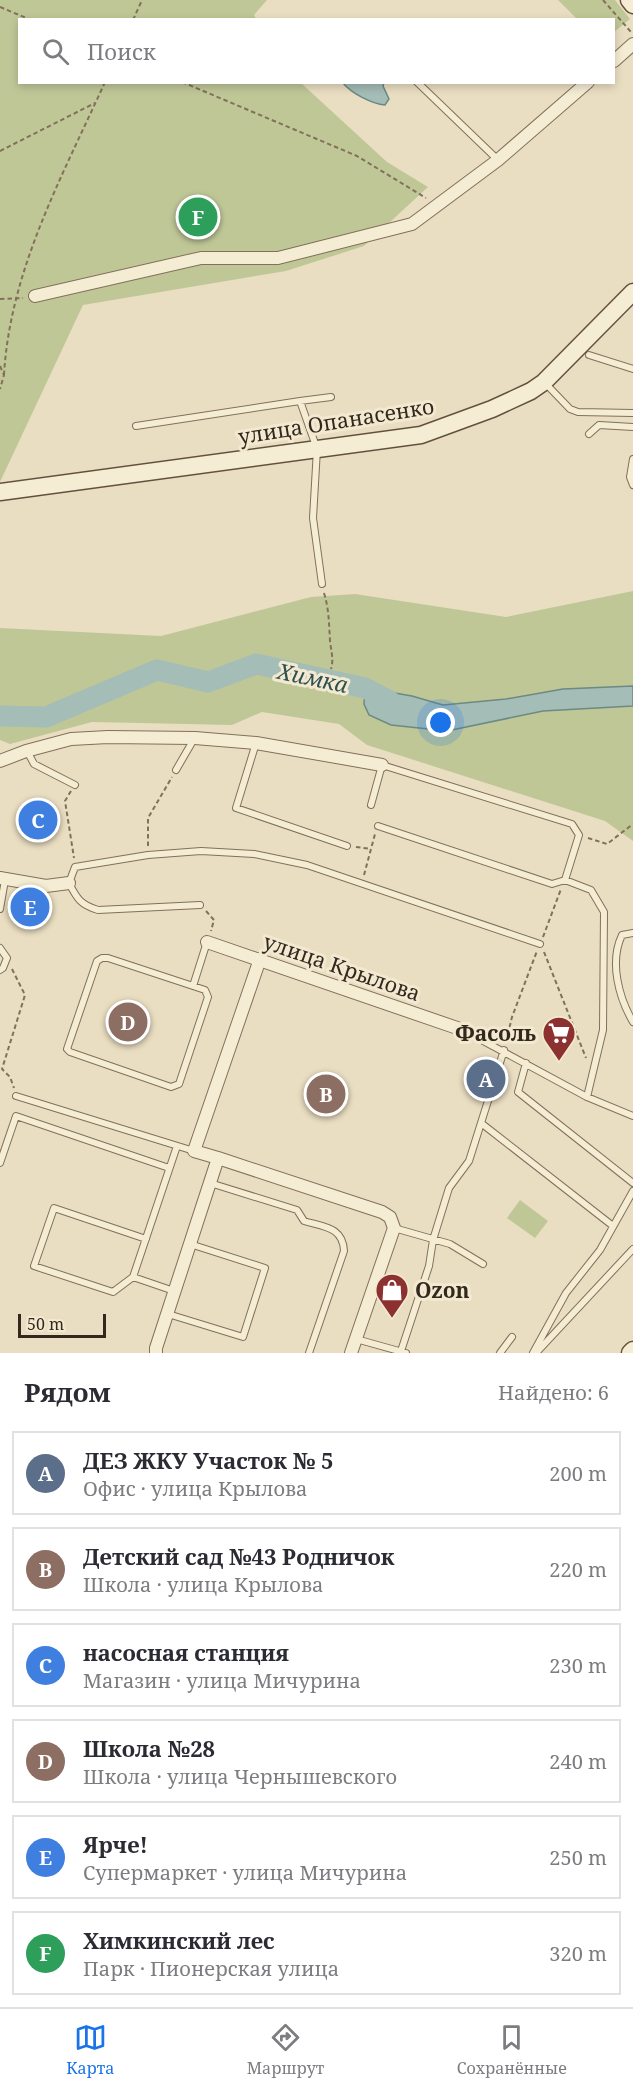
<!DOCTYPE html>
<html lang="ru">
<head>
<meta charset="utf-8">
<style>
  :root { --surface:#fff; --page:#f2f2f3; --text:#2b2b33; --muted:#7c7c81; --line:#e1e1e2; --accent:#1a73e8 }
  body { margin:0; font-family:"Noto Serif",serif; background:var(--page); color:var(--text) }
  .scale { position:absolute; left:18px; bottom:15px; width:88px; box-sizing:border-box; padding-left:6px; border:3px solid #33281e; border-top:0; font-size:16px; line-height:21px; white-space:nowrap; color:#33281e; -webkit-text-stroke:4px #f2e9d0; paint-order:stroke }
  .you { position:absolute; left:441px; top:723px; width:21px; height:21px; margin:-15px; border:4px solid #fff; border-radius:50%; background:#1a73e8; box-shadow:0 0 0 9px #1a73e833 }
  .badge { display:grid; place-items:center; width:39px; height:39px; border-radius:50%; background:var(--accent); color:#fff; font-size:20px; font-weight:700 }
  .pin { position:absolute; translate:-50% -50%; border:3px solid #fff; box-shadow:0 2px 6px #0006 }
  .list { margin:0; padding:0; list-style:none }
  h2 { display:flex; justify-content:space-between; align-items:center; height:78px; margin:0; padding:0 24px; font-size:26px }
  h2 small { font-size:20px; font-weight:400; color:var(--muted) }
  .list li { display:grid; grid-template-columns:39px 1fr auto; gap:18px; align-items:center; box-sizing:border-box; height:84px; margin:0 12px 12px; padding:0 12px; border:2px solid var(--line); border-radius:0px }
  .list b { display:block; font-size:22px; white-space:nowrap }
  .list p { margin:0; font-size:20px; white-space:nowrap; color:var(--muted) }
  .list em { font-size:20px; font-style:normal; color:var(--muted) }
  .icon { flex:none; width:33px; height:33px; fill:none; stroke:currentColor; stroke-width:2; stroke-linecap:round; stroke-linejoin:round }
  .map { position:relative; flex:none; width:633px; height:1353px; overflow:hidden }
  .search { position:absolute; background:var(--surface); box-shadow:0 3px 9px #0003; left:18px; right:18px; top:18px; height:66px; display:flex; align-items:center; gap:15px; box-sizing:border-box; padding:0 21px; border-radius:0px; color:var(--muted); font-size:22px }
  .sheet { height:654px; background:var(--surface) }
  nav { display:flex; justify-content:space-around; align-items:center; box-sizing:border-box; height:84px; border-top:2px solid var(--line); background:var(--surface); font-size:16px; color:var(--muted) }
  nav a { display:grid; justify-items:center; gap:3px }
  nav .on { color:var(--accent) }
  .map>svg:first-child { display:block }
  .green { fill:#c0c797 }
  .water { fill:#a4bdb6; stroke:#6c8983; stroke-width:1.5 }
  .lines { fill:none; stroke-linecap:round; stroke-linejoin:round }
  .river { stroke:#a4bdb6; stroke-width:21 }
  .lane-casing { stroke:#82705b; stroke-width:8 }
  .street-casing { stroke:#82705b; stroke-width:14 }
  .secondary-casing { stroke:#63513e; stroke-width:19 }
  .path { stroke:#82705b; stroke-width:2; stroke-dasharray:4.5 3; stroke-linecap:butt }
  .lane { stroke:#f5ecd4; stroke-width:6 }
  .street { stroke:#f5ecd4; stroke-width:12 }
  .secondary { stroke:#f5ecd4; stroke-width:16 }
  .labels { text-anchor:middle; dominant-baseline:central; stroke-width:6; stroke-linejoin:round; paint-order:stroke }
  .street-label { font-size:21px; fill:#33281e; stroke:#f2e9d0 }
  .poi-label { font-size:21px; font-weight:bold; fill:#33281e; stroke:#f2e9d0; text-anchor:end }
  .water-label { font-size:22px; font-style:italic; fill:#2e5150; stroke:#f2e9d0 }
</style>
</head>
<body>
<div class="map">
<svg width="633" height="1353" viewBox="0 0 633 1353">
  <rect width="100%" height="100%" fill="#eadec2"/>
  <path class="green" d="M0,0H267L254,15L256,19L20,20V82L301,83L387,162L428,187L364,246L286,271L83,305L0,482Z
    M558,0H615L630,19L614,32V20L577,19Z
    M633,591V686L563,689L506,699L443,705L412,696L447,731L543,711L633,706V841L605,821L367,745L339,724L262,712L232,725L92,722L10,744L0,740V628L161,636L311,597L355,594L506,617Z
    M520,1200L548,1221L535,1238L507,1218Z"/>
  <path class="water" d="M343,83H384L383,86L389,99L385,105C372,104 351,93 343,83Z
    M633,686V706L543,711L447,731L391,725L369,715L364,704L365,688L412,696L443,705L506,699L563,689Z"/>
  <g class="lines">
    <path class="river" d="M0,716L46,717L157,670L208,682L256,664L365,688L390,701"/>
    <g class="lane-casing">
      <path id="lane" d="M417,82L498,160
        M589,355L633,369
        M546,384L570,409L578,412L633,413
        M300,401L331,397
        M136,426L300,401L317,449L313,518L322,584
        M589,434L599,425L633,427
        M633,459L630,477L633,485
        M256,743L236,808L347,846
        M27,751L34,764L75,785
        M176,770L194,739
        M371,805L382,765L572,824L579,835L565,880L552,884L378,826
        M565,880L591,890L604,912L603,1030L587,1097
        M200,905L98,910C81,905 77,899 69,883L75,867L148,855L201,851L254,854L307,865L540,944
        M0,909L5,880
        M633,933L622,935C609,962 619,998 633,1022
        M0,948L7,958L3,968L0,970
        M193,986L205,990L208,997L179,1084L171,1087L70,1052L67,1049L97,961L102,958H108L193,986L207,942
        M463,1030L587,1097L633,1116
        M526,1063L518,1092L633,1183
        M16,1096L194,1151
        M481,1123L613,1226
        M0,1163L16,1116L169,1168
        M210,1183L297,1210L304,1221C324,1227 343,1227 344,1251L309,1353
        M394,1228L450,1244L483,1264
        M133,1277L113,1292L34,1266L54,1208L146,1239
        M174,1291L133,1277L177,1146
        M168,1314L243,1337L265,1268L190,1244
        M356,1339L406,1353
        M401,1351L429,1266L433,1240L449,1188L469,1161L504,1050
        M500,1353L512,1337
        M533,1353L566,1293L600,1250L633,1191
        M536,1353L633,1249"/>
    </g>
    <g class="street-casing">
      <path id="street" d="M614,61L633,44
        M35,296L201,258H278L412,224L498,160L588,82
        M0,761L26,751L71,739L108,737L195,738L256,743L382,765
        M0,878L46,886L69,883
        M207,942L463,1030
        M218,1158L382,1212L390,1217L394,1228L351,1353
        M156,1353V1348L218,1158L194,1151L260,959"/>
    </g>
    <g class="secondary-casing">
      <path id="secondary" d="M629,0L633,5
        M0,492L421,435L492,409L531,391L544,382L633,292
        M630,1353L633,1350"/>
    </g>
    <path class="path" d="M603,0L631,32
      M0,7L31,20
      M133,20L142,0
      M182,82L357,156L426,198
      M0,151L95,103
      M0,299L23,298
      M0,366L4,375L0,389
      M4,375C10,270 62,177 105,82
      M324,593C329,609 329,624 330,641C331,651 334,659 331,669
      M71,791L65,801L74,858
      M588,838L607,844L633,824
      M148,846V818L172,777
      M356,847L371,849
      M364,875L375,834
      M206,911L214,920L211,931
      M543,937L561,889
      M544,952L586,1058
      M12,969L25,995L2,1069L10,1077L14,1088
      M506,1042L512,1017L537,951"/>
    <use href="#lane" class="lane"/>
    <use href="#street" class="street"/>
    <use href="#secondary" class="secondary"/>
  </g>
  <defs>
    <g id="supermarket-pin" transform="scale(1.725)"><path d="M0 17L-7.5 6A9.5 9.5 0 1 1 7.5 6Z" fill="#8c3030" stroke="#f2e9d0"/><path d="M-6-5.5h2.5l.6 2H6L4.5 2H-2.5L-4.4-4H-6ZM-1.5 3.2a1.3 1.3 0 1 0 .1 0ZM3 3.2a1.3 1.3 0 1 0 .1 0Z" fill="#fff"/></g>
    <g id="shop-pin" transform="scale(1.725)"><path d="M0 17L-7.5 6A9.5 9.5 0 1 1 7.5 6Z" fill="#8c3030" stroke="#f2e9d0"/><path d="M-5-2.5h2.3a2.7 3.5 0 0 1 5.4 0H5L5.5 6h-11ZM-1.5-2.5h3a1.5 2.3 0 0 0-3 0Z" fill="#fff"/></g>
  </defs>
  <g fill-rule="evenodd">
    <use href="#supermarket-pin" x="559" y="1033"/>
    <use href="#shop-pin" x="392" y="1290"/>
  </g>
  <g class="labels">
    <g class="street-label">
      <text transform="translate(336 421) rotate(-9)">улица Опанасенко</text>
      <text transform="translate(342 967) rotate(19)">улица Крылова</text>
    </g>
    <g class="poi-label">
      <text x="536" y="1033">Фасоль</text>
      <text x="415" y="1290" text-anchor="start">Ozon</text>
    </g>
    <g class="water-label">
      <text transform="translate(313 677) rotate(12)">Химка</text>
    </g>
  </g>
</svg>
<div class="scale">50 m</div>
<div class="you"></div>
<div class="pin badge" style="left:486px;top:1079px;background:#5c6f8a">A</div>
<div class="pin badge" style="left:326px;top:1094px;background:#8d6e63">B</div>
<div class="pin badge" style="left:38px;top:820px;background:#3f7fe0">C</div>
<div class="pin badge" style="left:128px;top:1022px;background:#8d6e63">D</div>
<div class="pin badge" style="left:30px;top:907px;background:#3f7fe0">E</div>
<div class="pin badge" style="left:198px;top:217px;background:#2e9e5b">F</div>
<div class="search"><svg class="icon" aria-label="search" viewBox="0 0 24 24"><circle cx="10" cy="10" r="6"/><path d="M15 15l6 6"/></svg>Поиск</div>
</div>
<section class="sheet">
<h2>Рядом<small>Найдено: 6</small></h2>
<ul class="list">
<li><span class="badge" style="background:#5c6f8a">A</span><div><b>ДЕЗ ЖКУ Участок № 5</b><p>Офис · улица Крылова</p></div><em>200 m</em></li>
<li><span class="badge" style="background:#8d6e63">B</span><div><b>Детский сад №43 Родничок</b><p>Школа · улица Крылова</p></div><em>220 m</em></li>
<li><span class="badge" style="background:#3f7fe0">C</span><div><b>насосная станция</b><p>Магазин · улица Мичурина</p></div><em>230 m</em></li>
<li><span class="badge" style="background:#8d6e63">D</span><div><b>Школа №28</b><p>Школа · улица Чернышевского</p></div><em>240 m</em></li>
<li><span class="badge" style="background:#3f7fe0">E</span><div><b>Ярче!</b><p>Супермаркет · улица Мичурина</p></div><em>250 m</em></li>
<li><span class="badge" style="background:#2e9e5b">F</span><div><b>Химкинский лес</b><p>Парк · Пионерская улица</p></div><em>320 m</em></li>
</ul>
</section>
<nav>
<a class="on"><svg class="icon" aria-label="map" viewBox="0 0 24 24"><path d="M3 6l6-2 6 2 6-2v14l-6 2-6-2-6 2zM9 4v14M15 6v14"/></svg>Карта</a>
<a><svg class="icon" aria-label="directions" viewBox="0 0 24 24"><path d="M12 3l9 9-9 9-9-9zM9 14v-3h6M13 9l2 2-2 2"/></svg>Маршрут</a>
<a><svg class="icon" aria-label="saved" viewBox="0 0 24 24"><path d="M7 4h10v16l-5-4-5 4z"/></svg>Сохранённые</a>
</nav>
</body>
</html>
